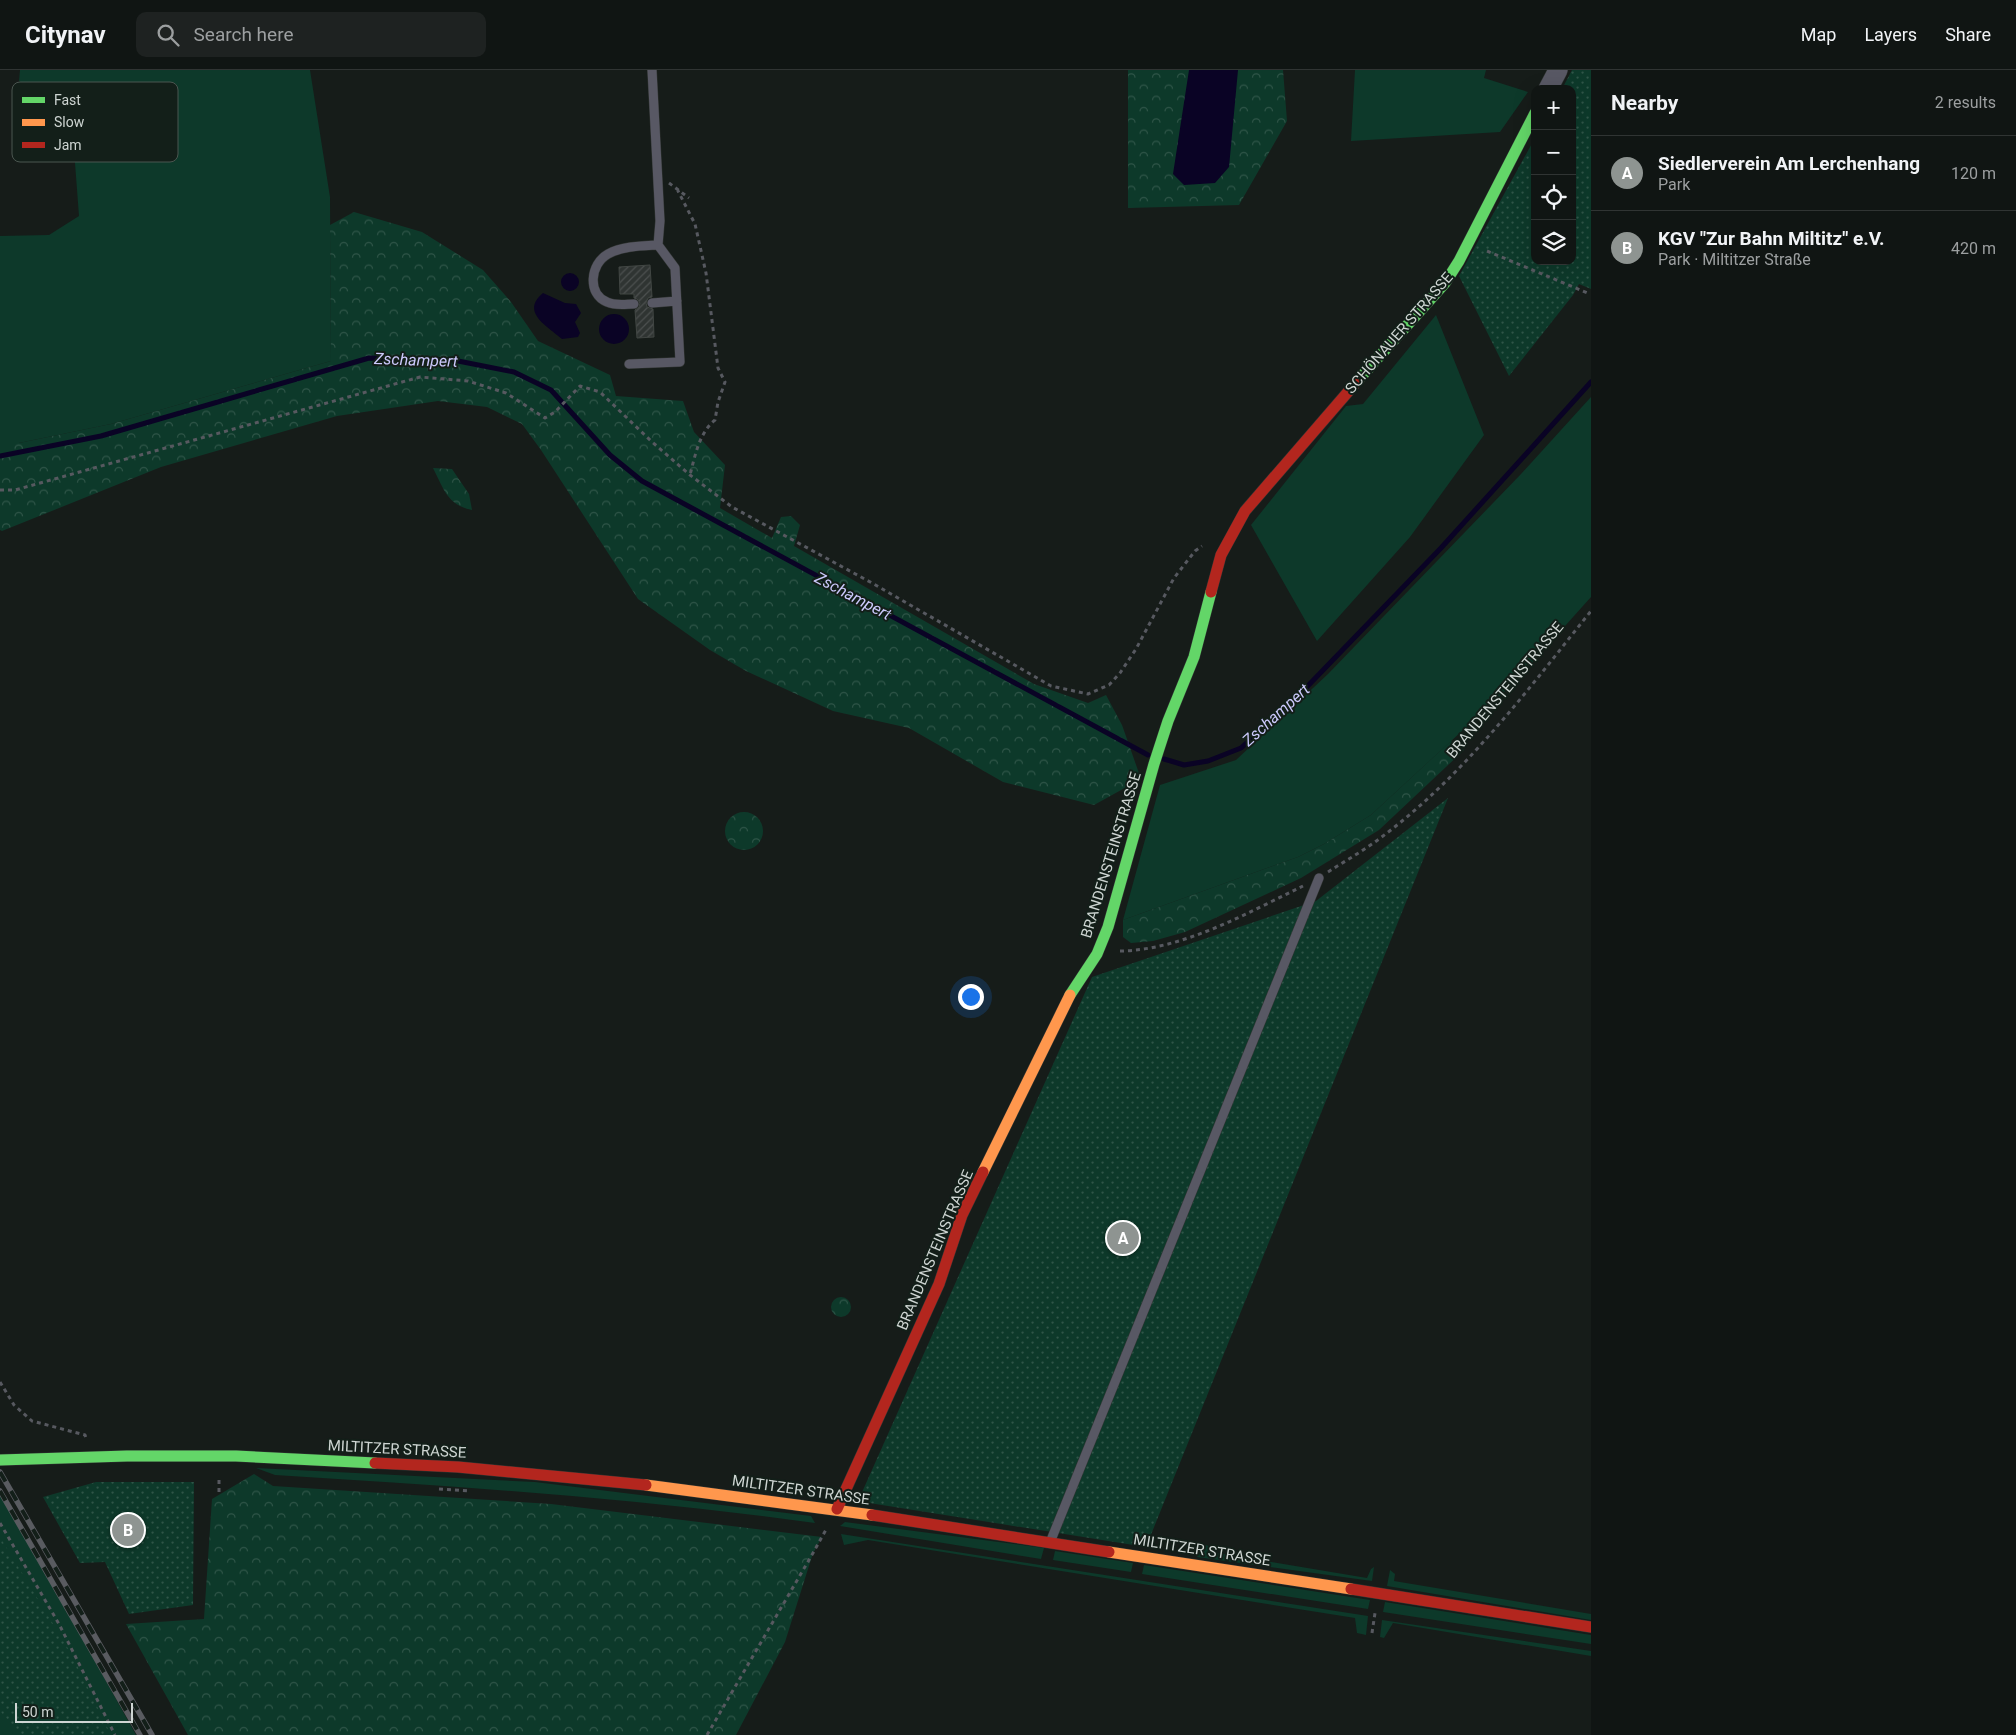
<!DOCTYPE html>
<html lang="en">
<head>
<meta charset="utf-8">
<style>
  :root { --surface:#101513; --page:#1e2221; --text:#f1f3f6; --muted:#9c9fa0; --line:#303433; --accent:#8e9491 }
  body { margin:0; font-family:Roboto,sans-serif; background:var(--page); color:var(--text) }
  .controls { position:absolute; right:15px; top:15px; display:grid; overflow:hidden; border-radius:10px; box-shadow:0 5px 20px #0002 }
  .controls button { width:45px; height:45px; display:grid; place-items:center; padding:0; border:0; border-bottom:1px solid var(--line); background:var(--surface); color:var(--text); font:25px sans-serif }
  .scale { position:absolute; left:15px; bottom:12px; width:118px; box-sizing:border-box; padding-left:5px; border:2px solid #ced5d2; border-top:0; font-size:14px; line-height:18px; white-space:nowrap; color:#ced5d2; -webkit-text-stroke:4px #131f19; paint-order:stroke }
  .you { position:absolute; left:970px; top:926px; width:18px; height:18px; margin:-12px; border:4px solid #fff; border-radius:50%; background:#1a73e8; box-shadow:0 0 0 8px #1a73e833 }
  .badge { display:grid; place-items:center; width:32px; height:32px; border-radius:50%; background:var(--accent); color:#fff; font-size:16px; font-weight:700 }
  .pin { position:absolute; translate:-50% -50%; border:2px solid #fff; box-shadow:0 1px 5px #0006 }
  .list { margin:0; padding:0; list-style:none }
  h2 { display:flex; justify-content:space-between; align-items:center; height:65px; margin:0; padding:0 20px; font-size:21px }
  h2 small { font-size:16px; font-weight:400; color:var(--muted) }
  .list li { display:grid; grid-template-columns:32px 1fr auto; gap:15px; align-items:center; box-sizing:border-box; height:75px; padding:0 20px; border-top:1px solid var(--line) }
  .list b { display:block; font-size:19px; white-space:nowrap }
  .list p { margin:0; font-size:16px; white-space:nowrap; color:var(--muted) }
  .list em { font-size:16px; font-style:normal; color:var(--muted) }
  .icon { flex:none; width:28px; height:28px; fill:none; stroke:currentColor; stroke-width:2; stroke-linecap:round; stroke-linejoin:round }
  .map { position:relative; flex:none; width:1591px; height:1665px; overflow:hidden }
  header { display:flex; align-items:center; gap:30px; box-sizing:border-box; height:70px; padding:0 25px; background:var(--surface); border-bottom:1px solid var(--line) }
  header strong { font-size:24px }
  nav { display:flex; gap:28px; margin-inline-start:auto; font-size:18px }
  .search { width:350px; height:45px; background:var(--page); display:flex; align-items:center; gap:12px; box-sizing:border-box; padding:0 18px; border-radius:10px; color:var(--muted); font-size:19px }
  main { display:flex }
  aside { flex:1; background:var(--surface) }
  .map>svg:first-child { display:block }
  .grass { fill:#0d392a }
  .forest { fill:url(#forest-crowns) }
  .garden { fill:url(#garden-dots) }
  .water { fill:#0a0325 }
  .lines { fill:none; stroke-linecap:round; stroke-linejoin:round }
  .stream { stroke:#0a0325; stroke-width:5 }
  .building { fill:url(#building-hatch); stroke:#414643 }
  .lane-casing { stroke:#313533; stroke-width:10 }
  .street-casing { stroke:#313533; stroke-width:20 }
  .fast-casing { stroke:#313533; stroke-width:12 }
  .slow-casing { stroke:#313533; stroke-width:12 }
  .jam-casing { stroke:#313533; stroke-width:12 }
  .path { stroke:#575960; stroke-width:3; stroke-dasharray:4 4; stroke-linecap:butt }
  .lane { stroke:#585864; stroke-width:9 }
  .street { stroke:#585864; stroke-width:19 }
  .fast { stroke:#63d668; stroke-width:11 }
  .slow { stroke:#ff974d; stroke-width:11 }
  .jam { stroke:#b3261e; stroke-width:11 }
  .rail-casing { stroke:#595b60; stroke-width:5.5 }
  .rail { stroke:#131f19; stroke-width:4; stroke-dasharray:11; stroke-linecap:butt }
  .labels { text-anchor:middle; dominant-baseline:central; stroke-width:4; stroke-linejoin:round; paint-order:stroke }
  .street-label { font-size:15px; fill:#ced5d2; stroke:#131f19 }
  .water-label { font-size:16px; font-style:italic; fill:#ccc9fc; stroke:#131f19 }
  .key { fill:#131f19; stroke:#4b5650; stroke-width:1 }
  .key-label { font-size:14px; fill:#ced5d2 }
</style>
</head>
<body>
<header>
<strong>Citynav</strong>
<div class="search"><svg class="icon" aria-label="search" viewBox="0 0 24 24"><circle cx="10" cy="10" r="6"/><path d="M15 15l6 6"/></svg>Search here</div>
<nav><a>Map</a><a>Layers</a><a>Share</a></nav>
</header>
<main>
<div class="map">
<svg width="1591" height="1665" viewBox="0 0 1591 1665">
  <defs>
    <pattern id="forest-crowns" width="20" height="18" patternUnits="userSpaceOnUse" patternTransform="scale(1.25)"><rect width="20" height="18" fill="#0d392a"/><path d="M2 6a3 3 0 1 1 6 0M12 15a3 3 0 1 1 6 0" fill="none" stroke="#2f5548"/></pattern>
    <pattern id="garden-dots" width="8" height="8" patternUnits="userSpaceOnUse" patternTransform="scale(1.25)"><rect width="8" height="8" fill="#0d392a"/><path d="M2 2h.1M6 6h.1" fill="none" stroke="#2f5548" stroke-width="1.8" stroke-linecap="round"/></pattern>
    <pattern id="building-hatch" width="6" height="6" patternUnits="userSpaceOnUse" patternTransform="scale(1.25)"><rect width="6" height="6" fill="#2f3432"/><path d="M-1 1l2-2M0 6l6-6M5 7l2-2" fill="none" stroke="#4c504f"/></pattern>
  </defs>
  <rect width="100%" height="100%" fill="#161c19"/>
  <path class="grass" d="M20,0H310L330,127L331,291L111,354L19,373H0V166L49,165L79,146L71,40L19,11Z
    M1355,0H1486L1484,8L1528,22L1500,62L1351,71Z
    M1436,245L1484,365L1410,467L1317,571L1251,455L1346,336L1363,334Z
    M1591,327V527L1514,613L1371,745L1324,774L1298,787L1123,850L1160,715L1236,690L1328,604L1521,404Z
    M256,1398L535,1412L811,1446L815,1453C636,1428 455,1416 275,1405Z
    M0,1420L136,1665H0Z
    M845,1452L1044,1478L1041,1489L840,1456Z
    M841,1464L1368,1546L1366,1565L1357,1563L1355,1548L868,1470L844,1475Z
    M1201,1474L1209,1476L1217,1483L1367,1508L1371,1499L1374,1497L1372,1511L1197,1487Z
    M1055,1481L1133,1493L1131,1502L1053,1490Z
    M1144,1495L1370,1530L1368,1539L1142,1504Z
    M1390,1500L1395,1504L1394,1511L1591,1544V1550L1387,1516Z
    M1385,1532L1591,1565V1574L1383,1542Z
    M1382,1550L1591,1581V1586L1393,1553L1384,1568L1380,1567Z"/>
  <path class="forest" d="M1128,0H1283L1287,51L1239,135L1128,138Z
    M354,142L422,162L483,200L511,232L538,271L610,305L616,326L683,331L694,362L725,395L720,438L772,468L781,447L791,446L800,455L794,476L1034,614L1088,633L1106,625L1122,655L1141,709L1094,735L1003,712L909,658L833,641L746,601L710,580L638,529L541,380L522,354L487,337L438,331L337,346L161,397L2,461L0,460V373H19L111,354L331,291L330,155Z
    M433,398L452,399L469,424L472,440C447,435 444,419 433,398Z
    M1451,671L1464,680L1379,760L1301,808L1185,862L1153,871L1131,873L1123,867V850L1298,787L1324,774L1371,745Z
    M725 761a19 19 0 1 1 38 0a19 19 0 1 1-38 0Z
    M831 1237a10 10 0 1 1 20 0a10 10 0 1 1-20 0Z
    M254,1404L273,1416L551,1434L822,1467L813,1483L785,1572L736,1665H188L126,1554L204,1549L212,1429Z"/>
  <path class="garden" d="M1572,0H1591V219L1579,214L1573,225L1509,306L1459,206L1535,68V191H1572V19H1562Z
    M1448,728L1146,1477L863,1432L859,1429L1092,907L1316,831Z
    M96,1412H194L193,1535L129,1544L105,1492L80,1493L43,1427Z
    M0,1467L72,1585L111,1665H21L0,1641Z"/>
  <path class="water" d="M1189,0H1238L1229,97L1215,113L1184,115L1173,104Z
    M561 212a9 9 0 1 1 18 0a9 9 0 1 1-18 0Z
    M543,223L565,233L576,234L581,243L575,252L580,263L578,267L562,269C547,256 520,242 543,223Z
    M599 259a15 15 0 1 1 30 0a15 15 0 1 1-30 0Z"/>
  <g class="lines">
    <path class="stream" d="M0,386L101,366L369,288L453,290L514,302L551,320L610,385L642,411L1148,685
      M1164,689L1184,695L1208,691L1241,678L1300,624L1441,478L1591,312"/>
  </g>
  <path class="building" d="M650,195L652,227L648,228L646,233L647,237L653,239L654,267L637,268L635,240L639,237L640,233L637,229L634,228V224H620L619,197Z"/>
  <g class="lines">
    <g class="lane-casing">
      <path id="lane" d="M652,0L660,151L658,175
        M652,233L677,231
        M629,294L680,292L675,198L658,175C641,176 623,176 608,184C590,194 587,224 607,232C615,236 626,234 634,234
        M1051,1470L1319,808"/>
    </g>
    <g class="street-casing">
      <path id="street" d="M1548,19L1558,0"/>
    </g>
    <g class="fast-casing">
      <path id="fast" d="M1360,308L1445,213L1459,191L1535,43
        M1070,925L1097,884L1108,857L1154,694L1168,651L1194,587L1211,522
        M0,1390L127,1386H236L375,1393"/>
    </g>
    <g class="slow-casing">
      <path id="slow" d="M983,1102L1070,925
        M646,1415L872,1445
        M1109,1482L1351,1519"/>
    </g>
    <g class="jam-casing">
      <path id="jam" d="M1211,522L1221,485L1245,441L1360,308
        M375,1393L458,1397L646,1415
        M837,1439L939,1214L962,1145L983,1102
        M872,1445L1109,1482
        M1351,1519L1591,1557"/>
    </g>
    <path class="path" d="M669,113L689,128
      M677,119L695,154L706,203L718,298L725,312L718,332L715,350C699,363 695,386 690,405
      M1487,181L1590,224
      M0,420H15L420,307L468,311L506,323L545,348L555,342L580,316L600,322L651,371L690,405L732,437L872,513L1051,616L1088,624L1109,615L1120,603L1136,579L1174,508L1195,481L1202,476
      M1328,802C1345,791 1363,781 1379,769C1463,707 1526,622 1591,541
      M1120,881C1183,880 1247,843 1303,816
      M0,1312L14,1335L32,1351L85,1365L86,1368
      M439,1419L470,1421
      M219,1422V1407
      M0,1453L59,1554L115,1665
      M1372,1563L1375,1543
      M707,1665L813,1483L827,1458"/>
    <use href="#lane" class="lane"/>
    <use href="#street" class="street"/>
    <use href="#fast" class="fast"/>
    <use href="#slow" class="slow"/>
    <use href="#jam" class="jam"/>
    <g class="rail-casing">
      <path id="rail" d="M0,1402L152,1665
        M0,1421L140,1665"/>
    </g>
    <use href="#rail" class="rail"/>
  </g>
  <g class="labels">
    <g class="street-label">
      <text transform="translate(1399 263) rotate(-49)">SCHÖNAUER STRASSE</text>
      <text transform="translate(1505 620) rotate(-50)">BRANDENSTEINSTRASSE</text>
      <text transform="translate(1111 785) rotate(-73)">BRANDENSTEINSTRASSE</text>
      <text transform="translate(935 1180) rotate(-67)">BRANDENSTEINSTRASSE</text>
      <text transform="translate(397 1379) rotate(3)">MILTITZER STRASSE</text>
      <text transform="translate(801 1420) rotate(8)">MILTITZER STRASSE</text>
      <text transform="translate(1202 1480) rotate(9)">MILTITZER STRASSE</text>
    </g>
    <g class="water-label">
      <text transform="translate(416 290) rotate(2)">Zschampert</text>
      <text transform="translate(853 526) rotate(28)">Zschampert</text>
      <text transform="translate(1276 645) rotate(-42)">Zschampert</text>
    </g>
  </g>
  <rect x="12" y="12" width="166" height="80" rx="8" class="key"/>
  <rect x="22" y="27" width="23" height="6" fill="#63d668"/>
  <rect x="22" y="49" width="23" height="7" fill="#ff974d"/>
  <rect x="22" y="72" width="23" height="6" fill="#b3261e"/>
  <g class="key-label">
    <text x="54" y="35">Fast</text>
    <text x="54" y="57">Slow</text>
    <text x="54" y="80">Jam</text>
  </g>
</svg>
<div class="controls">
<button>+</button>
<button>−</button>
<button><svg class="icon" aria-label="locate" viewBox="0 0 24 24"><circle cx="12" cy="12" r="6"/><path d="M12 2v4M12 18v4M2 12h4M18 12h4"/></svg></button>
<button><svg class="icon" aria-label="layers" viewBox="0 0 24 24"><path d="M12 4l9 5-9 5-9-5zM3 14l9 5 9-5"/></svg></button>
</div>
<div class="scale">50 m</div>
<div class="you"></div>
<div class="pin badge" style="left:1123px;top:1168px">A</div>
<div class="pin badge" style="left:128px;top:1460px">B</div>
</div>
<aside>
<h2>Nearby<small>2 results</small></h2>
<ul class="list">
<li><span class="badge">A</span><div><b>Siedlerverein Am Lerchenhang</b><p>Park</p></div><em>120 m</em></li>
<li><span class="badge">B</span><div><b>KGV &quot;Zur Bahn Miltitz&quot; e.V.</b><p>Park · Miltitzer Straße</p></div><em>420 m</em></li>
</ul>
</aside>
</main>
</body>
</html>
